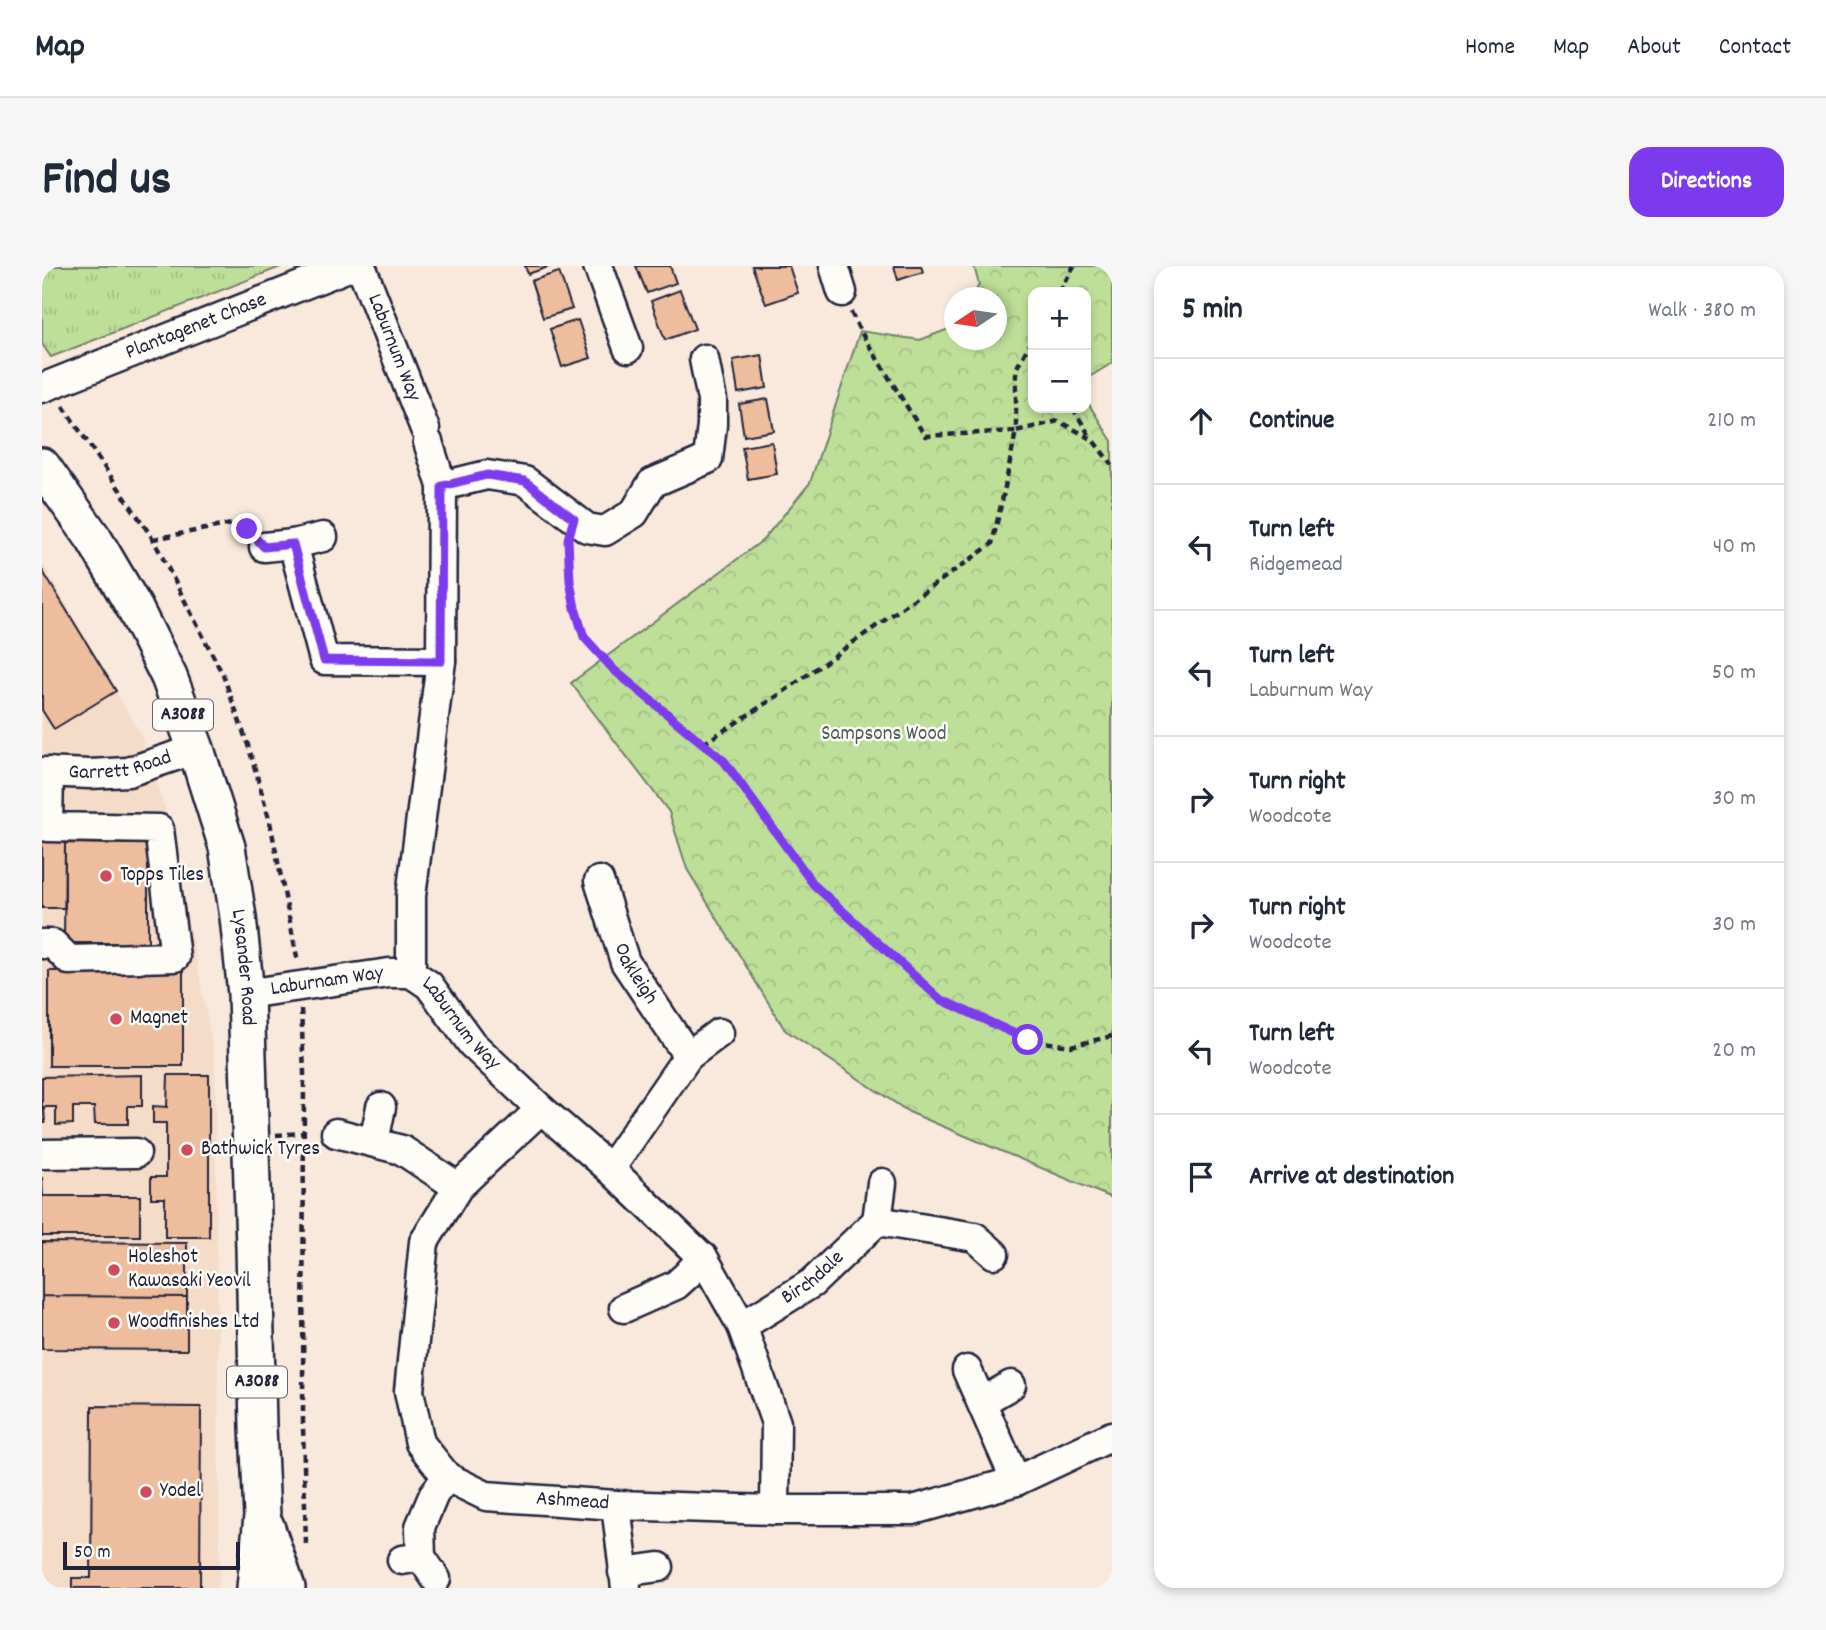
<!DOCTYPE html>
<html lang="en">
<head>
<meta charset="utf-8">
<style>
  :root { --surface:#fff; --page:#f6f6f7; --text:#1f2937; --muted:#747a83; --line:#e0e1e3; --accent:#7c3aed }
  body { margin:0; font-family:Dekko,sans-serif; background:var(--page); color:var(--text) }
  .controls { position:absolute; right:21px; top:21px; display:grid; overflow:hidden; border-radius:14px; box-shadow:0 4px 10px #0003 }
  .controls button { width:63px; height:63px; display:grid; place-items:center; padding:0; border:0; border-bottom:2px solid var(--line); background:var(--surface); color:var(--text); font:35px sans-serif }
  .compass { position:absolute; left:902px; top:21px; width:63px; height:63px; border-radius:50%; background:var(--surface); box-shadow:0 4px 10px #0003; rotate:257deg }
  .scale { position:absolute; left:21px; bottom:18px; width:177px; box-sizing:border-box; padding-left:7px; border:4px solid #22223b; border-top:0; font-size:19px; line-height:24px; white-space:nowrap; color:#22223b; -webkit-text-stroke:5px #fdfcf7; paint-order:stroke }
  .stop { position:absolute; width:21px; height:21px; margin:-16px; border:5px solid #7c3aed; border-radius:50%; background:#fff }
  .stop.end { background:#7c3aed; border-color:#fff; box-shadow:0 2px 7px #0008 }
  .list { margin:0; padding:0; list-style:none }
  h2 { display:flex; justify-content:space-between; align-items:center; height:91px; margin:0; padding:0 28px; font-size:30px }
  h2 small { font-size:23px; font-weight:400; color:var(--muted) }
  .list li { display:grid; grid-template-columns:46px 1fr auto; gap:21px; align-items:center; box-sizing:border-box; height:126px; padding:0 28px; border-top:2px solid var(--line) }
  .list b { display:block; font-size:26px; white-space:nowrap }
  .list p { margin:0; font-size:23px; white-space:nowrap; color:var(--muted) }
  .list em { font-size:23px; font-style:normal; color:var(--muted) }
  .icon { flex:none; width:38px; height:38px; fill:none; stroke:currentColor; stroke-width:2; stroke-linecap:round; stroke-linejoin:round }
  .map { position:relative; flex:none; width:1070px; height:1322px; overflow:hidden; border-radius:21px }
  header { display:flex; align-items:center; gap:42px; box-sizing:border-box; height:98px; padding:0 35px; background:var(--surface); border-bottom:2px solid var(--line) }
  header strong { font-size:33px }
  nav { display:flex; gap:38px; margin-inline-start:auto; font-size:24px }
  .intro { display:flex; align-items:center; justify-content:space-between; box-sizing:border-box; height:168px; padding:0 42px }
  h1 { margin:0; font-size:49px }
  .button { padding:18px 32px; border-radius:21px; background:var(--accent); color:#fff; font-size:24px; font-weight:700 }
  main { display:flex; gap:42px; padding:0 42px }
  aside { flex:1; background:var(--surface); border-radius:21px; box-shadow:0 4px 10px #0003 }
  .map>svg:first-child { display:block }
  .built { fill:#f5dcc9 }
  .grass { fill:url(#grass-tufts); stroke:#70806a; stroke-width:2 }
  .forest { fill:url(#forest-crowns); stroke:#70806a; stroke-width:2 }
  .building { fill:#edbd9d; stroke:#22223b; stroke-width:2 }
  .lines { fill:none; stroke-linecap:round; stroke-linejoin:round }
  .minor-casing { stroke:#22223b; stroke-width:33 }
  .major-casing { stroke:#22223b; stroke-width:40 }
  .path { stroke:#22223b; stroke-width:4.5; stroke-dasharray:7 5; stroke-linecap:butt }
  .minor { stroke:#fdfcf7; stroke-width:28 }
  .major { stroke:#fdfcf7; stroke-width:35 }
  .route { stroke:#7c3aed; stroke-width:9 }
  .poi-dot { fill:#d1495b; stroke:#fdfcf7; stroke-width:2.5 }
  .labels { text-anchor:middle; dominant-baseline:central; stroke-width:5; stroke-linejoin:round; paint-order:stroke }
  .shield { fill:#fdfcf7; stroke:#646373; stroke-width:2 }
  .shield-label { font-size:19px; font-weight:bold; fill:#22223b }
  .street-label { font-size:21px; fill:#22223b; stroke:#fdfcf7 }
  .park-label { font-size:21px; fill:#515b57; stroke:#fdfcf7 }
  .poi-label { font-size:21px; fill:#22223b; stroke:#fdfcf7; text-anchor:start }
</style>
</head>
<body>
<header>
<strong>Map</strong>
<nav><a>Home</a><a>Map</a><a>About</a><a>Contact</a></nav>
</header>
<div class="intro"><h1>Find us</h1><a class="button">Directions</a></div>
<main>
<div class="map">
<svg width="1070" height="1322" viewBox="0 0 1070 1322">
  <defs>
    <pattern id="grass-tufts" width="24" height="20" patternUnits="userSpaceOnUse" patternTransform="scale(1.75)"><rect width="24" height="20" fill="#bedf98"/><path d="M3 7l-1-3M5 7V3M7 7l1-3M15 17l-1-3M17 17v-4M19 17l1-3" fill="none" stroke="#a3bf84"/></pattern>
    <pattern id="forest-crowns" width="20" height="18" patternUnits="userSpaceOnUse" patternTransform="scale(1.75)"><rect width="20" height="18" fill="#bedf98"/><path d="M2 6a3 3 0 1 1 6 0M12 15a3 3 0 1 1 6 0" fill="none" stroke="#a3bf84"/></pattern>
  </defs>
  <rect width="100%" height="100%" fill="#f8e9dc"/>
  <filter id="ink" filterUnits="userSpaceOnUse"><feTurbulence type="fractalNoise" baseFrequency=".0143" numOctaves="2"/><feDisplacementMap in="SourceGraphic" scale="14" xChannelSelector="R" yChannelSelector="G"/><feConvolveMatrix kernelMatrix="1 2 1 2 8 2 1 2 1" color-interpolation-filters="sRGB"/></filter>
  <g filter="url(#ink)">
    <path class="built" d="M0,296L98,467L123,543L155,698L173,793L178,1308L175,1322H0Z"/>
    <path class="grass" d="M0,0H241L9,91L0,78Z"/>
    <path class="forest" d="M932,0H1070V97L1044,113V26H991V142H1044V134L1070,175V932L867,846L743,764L645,603L627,546L529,417L721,274L768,217L818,65L878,74L912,61V74H954V32L930,31L937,19Z"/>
    <path class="building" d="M483,0H509L486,8Z
      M594,0H628L634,17L605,27Z
      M710,0H747L756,27L724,38Z
      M852,0H879L881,6L856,14Z
      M517,6L530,43L501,52L489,15Z
      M638,24L653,63L623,74L609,35Z
      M536,54L549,92L520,101L508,63Z
      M720,89L725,122L696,127L691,94Z
      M726,133L732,165L702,170L697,138Z
      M730,176L735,208L706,213L700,181Z
      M0,304L74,425L12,463L0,444Z
      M0,567H23V642H0Z
      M23,577L106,578V677H22Z
      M7,705H141V800H7Z
      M100,809V840H86V858H53L52,841H31V858L14,859V841H2L3,857H0V811Z
      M126,809H167V971H123V932H109V911H124V857H111V840L125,841Z
      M0,911L1,930H98V970H0Z
      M0,976L145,977V1031L0,1030Z
      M0,1030L145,1031V1084L0,1083Z
      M50,1140L159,1141L158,1322H30V1312H49Z"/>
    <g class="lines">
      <g class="minor-casing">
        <g id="minor">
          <path id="s1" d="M319,0L383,163"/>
          <path d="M556,0L586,82"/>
          <path d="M792,0L800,26"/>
          <path id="s2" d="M0,122L309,0"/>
          <path id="s3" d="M386,176L400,220L399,395L369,630V707L387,719L430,778L499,843L568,903L662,993L700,1060L734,1157L733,1244"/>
          <path d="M400,220L445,209L483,215L545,262L563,265L592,247L610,217L666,193L670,159V134L662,93"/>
          <path d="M251,278L281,271"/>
          <path d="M222,281L251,278L282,394L399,395"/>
          <path id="s4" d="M0,506L48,508L86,506L154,483"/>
          <path id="s5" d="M557,615L583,696L646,790L568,903"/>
          <path d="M0,678H11L27,694L133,691L117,563L6,561L7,506"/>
          <path id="s6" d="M204,728L347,707H369"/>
          <path d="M646,790L677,767"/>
          <path id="s7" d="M499,843L416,921L382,976L367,1125L378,1177L405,1211L444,1230L574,1239L733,1244H871L974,1215L1070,1170"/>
          <path d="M294,867L360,884L416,921"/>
          <path d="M332,876L339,841"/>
          <path d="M0,888L94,887"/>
          <path d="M835,955L840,917"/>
          <path d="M582,1042L634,1019L645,1009L661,991"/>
          <path id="s8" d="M700,1060L770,1017L835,955L933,971L952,988"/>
          <path d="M925,1104L974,1215"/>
          <path d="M940,1136L969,1119"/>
          <path d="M574,1239L584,1322"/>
          <path d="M379,1291L394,1313"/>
          <path d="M360,1294L379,1291L378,1261L392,1228L405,1211"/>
          <path d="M581,1306L617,1301"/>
        </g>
      </g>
      <g class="major-casing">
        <g id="major">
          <path id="s9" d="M0,200L52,273L92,341L127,411L154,483L185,581L196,651L204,728L212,981L216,1161L220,1250L213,1322"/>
          <path d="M224,1260L245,1322"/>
        </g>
      </g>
      <path class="path" d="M1017,26L1032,0
        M809,46L817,63L883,170L974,165V103L991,72
        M21,140L111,273L181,409L207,482L228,556L256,696
        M1031,142L1049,172
        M111,273L190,258L205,263
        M526,279L528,315L533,342L542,371L572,403L682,495L772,619L898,733L986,774L1029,780L1070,770
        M661,478L737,429L950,278L962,226L974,165L1016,155L1050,173L1070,199
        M259,743L262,806L261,1159L264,1280
        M234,869L261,867"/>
      <use href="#minor" class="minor"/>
      <use href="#major" class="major"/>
    </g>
  </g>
  <g class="lines" filter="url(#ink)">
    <path class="route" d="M205,263L222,281L251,278L282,394L399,395L400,220L445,209L483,215L532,253L526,273L528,315L533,342L542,371L572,404L682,495L772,619L898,733L986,774"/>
  </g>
  <g class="poi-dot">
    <circle cx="64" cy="610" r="7"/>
    <circle cx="74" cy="753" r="7"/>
    <circle cx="145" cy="884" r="7"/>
    <circle cx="72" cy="1004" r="7"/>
    <circle cx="72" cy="1057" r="7"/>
    <circle cx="104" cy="1226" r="7"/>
  </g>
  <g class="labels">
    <g class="shield">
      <rect x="111" y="433.5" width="60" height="31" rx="5"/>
      <rect x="185" y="1100.5" width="60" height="31" rx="5"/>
    </g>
    <g class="shield-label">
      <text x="141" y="449">A3088</text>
      <text x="215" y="1116">A3088</text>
    </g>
    <g class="street-label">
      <text stroke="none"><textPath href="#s2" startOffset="166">Plantagenet Chase</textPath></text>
      <text stroke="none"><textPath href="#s1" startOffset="88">Laburnum Way</textPath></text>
      <text stroke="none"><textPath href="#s4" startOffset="79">Garrett Road</textPath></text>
      <text stroke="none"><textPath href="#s9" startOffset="548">Lysander Road</textPath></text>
      <text stroke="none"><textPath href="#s5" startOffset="100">Oakleigh</textPath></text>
      <text stroke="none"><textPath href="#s6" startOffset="82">Laburnam Way</textPath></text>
      <text stroke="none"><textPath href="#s3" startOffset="607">Laburnum Way</textPath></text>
      <text stroke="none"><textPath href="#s8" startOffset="86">Birchdale</textPath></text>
      <text stroke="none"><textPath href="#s7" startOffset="555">Ashmead</textPath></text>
    </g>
    <g class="park-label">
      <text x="842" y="469">Sampsons Wood</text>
    </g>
    <g class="poi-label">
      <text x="78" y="610">Topps Tiles</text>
      <text x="88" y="753">Magnet</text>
      <text x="159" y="884">Bathwick Tyres</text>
      <text x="86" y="992">Holeshot<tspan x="86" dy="24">Kawasaki Yeovil</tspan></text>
      <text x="86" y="1057">Woodfinishes Ltd</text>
      <text x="118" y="1226">Yodel</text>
    </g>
  </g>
</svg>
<div class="controls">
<button>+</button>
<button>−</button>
</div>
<svg class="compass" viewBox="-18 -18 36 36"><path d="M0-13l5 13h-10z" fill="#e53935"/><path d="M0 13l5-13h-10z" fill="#747a83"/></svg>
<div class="scale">50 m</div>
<div class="stop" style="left:986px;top:774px"></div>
<div class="stop end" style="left:205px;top:263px"></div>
</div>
<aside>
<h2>5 min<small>Walk · 380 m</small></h2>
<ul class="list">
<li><svg class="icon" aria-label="ahead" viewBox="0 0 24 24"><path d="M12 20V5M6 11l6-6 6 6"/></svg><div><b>Continue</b></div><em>210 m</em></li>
<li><svg class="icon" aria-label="left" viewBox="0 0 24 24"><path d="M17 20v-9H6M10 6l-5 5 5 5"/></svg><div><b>Turn left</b><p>Ridgemead</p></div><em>40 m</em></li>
<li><svg class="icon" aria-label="left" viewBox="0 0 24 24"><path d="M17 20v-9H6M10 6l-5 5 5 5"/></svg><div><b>Turn left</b><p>Laburnum Way</p></div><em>50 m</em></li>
<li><svg class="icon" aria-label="right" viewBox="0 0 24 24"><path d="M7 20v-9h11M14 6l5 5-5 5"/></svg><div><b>Turn right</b><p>Woodcote</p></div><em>30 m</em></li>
<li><svg class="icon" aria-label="right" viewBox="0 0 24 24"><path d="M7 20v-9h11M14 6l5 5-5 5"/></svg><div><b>Turn right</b><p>Woodcote</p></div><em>30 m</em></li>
<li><svg class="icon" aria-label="left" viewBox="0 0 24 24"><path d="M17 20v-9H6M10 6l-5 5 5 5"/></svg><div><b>Turn left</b><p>Woodcote</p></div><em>20 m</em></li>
<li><svg class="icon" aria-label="arrive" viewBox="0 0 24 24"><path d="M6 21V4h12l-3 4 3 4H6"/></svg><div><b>Arrive at destination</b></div></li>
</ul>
</aside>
</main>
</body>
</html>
